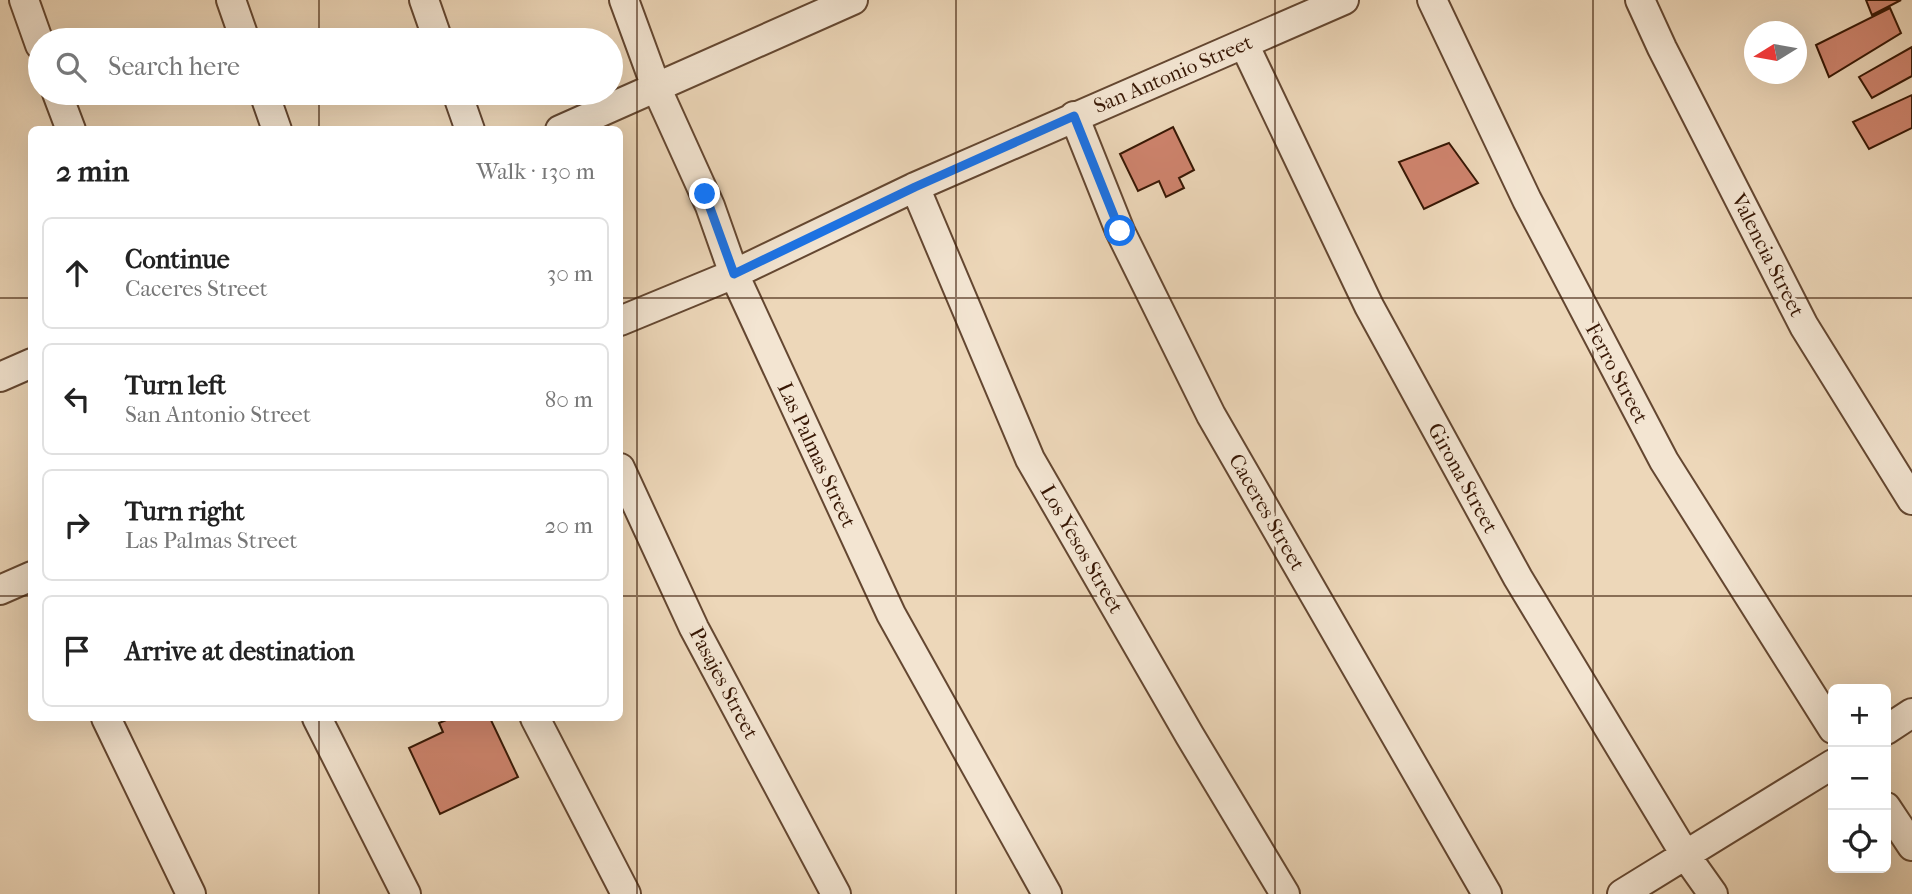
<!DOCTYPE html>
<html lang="en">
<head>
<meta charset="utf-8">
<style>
  :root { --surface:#fff; --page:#f2f2f2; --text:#222; --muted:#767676; --line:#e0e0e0 }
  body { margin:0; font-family:"IM FELL French Canon",serif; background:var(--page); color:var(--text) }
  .controls { position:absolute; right:21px; bottom:21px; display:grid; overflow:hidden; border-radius:10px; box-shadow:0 7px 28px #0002 }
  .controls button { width:63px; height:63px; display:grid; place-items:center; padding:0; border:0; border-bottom:2px solid var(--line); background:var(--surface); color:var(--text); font:35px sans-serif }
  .compass { position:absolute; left:1744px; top:21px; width:63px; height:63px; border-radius:50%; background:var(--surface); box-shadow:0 7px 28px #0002; rotate:259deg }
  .stop { position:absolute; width:21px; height:21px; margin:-16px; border:5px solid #1a73e8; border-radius:50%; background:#fff }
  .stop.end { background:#1a73e8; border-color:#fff; box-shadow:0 2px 7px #0008 }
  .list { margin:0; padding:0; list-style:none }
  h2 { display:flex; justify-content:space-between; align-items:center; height:91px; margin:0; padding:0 28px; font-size:30px }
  h2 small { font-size:23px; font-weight:400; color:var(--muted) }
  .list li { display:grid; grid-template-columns:46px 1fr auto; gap:21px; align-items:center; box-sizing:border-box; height:112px; margin:0 14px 14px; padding:0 14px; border:2px solid var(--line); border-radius:10px }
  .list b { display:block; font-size:26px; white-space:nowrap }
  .list p { margin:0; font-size:23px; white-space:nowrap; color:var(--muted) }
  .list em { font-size:23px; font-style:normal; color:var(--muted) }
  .icon { flex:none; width:38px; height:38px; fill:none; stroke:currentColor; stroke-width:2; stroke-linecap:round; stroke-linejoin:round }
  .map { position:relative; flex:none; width:1912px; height:894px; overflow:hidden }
  .search { position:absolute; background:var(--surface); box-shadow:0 7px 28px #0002; left:28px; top:28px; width:595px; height:77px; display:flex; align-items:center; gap:18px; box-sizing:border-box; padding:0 24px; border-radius:38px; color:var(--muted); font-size:26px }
  .panel { position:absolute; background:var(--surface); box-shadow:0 7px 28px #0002; left:28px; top:126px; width:595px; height:595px; border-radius:10px }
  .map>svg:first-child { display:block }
  .building { fill:#cf846e; stroke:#371704; stroke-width:2 }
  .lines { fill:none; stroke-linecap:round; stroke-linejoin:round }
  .street-casing { stroke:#644731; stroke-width:32 }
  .street { stroke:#f3e5d2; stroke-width:28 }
  .route { stroke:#1a73e8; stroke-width:9 }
  .grid { fill:none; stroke:#371704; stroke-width:2; stroke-opacity:0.55 }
  .labels { text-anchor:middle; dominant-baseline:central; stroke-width:7; stroke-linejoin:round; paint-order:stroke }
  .street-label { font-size:21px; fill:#371704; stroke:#f3e5d2 }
</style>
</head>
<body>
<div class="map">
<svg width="1912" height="894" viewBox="0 0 1912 894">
  <rect width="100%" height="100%" fill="#edd7b9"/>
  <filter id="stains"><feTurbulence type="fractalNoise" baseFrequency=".00286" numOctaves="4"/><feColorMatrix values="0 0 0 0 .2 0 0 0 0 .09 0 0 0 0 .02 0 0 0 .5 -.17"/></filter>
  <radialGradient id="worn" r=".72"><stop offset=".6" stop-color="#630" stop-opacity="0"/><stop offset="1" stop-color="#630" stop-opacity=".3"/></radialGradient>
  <path class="building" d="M1866,0H1901L1872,15Z
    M1890,8L1901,33L1829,77L1816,45Z
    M1912,47V76L1872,98L1859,77Z
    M1912,95V128L1869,149L1853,122Z
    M1173,127L1194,170L1179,178L1184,188L1166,197L1159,181L1138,191L1120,154Z
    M1449,143L1478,183L1424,209L1399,162Z
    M451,718H490L518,777L440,814L409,748L443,732L439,723Z"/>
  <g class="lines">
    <g class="street-casing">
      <path id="street" d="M24,0L40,45
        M231,0L245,40
        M424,0L438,40
        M624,0L656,87L710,206L734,274L891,614L1047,894
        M1432,0L1527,200L1664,461L1833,729
        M1640,0L1662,48L1804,326L1912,500
        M1244,44L1369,306L1518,578L1686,856L1713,894
        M57,93L71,130
        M264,93L277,130
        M457,93L470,130
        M1074,116L1120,231L1211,415L1487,894
        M560,130L853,0
        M915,187L1030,459L1190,736L1285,894
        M620,321L734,274L915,187L1344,0
        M0,377L32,363
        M620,468L694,628L836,894
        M0,590L32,576
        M106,718L191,894
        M317,718L406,894
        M535,718L626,894
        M1886,730L1912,713
        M1886,807L1912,846
        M1622,894L1833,764"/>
    </g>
    <use href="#street" class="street"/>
  </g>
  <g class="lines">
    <path class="route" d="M705,194L734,274L915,187L1074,116L1120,231"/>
  </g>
  <path class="grid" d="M319,0V40M637,0V894M956,0V894M1275,0V894M1593,0V894M319,93V130M0,298H32M620,298H1912M0,596H32M620,596H1912M319,718V894"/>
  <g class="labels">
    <g class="street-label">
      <text transform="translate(1173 74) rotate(-23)">San Antonio Street</text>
      <text transform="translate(1768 255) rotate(63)">Valencia Street</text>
      <text transform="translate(1617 373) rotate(62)">Ferro Street</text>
      <text transform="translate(817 455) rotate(65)">Las Palmas Street</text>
      <text transform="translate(1463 478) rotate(61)">Girona Street</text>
      <text transform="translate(1267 512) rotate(60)">Caceres Street</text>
      <text transform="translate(1082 549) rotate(60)">Los Yesos Street</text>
      <text transform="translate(724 683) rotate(62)">Pasajes Street</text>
    </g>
  </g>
  <rect width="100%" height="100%" filter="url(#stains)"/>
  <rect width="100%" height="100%" fill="url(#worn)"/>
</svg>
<div class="controls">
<button>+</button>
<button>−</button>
<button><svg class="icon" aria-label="locate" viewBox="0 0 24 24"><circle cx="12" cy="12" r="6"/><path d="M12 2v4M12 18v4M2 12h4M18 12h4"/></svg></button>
</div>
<svg class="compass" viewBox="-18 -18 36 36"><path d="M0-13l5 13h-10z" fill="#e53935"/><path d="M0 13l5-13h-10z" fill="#767676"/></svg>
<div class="stop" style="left:1120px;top:231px"></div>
<div class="stop end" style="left:705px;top:194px"></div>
<div class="search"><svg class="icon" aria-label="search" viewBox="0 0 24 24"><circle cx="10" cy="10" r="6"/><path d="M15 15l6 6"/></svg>Search here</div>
<section class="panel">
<h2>2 min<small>Walk · 130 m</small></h2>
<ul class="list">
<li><svg class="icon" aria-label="ahead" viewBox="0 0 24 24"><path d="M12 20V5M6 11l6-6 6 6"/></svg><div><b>Continue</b><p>Caceres Street</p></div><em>30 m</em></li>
<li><svg class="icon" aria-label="left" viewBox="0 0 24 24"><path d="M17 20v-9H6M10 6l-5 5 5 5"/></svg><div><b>Turn left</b><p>San Antonio Street</p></div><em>80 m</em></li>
<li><svg class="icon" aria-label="right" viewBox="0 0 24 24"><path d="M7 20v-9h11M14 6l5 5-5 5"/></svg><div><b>Turn right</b><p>Las Palmas Street</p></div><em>20 m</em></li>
<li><svg class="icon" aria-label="arrive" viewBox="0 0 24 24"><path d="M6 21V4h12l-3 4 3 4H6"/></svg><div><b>Arrive at destination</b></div></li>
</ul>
</section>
</div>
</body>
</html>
